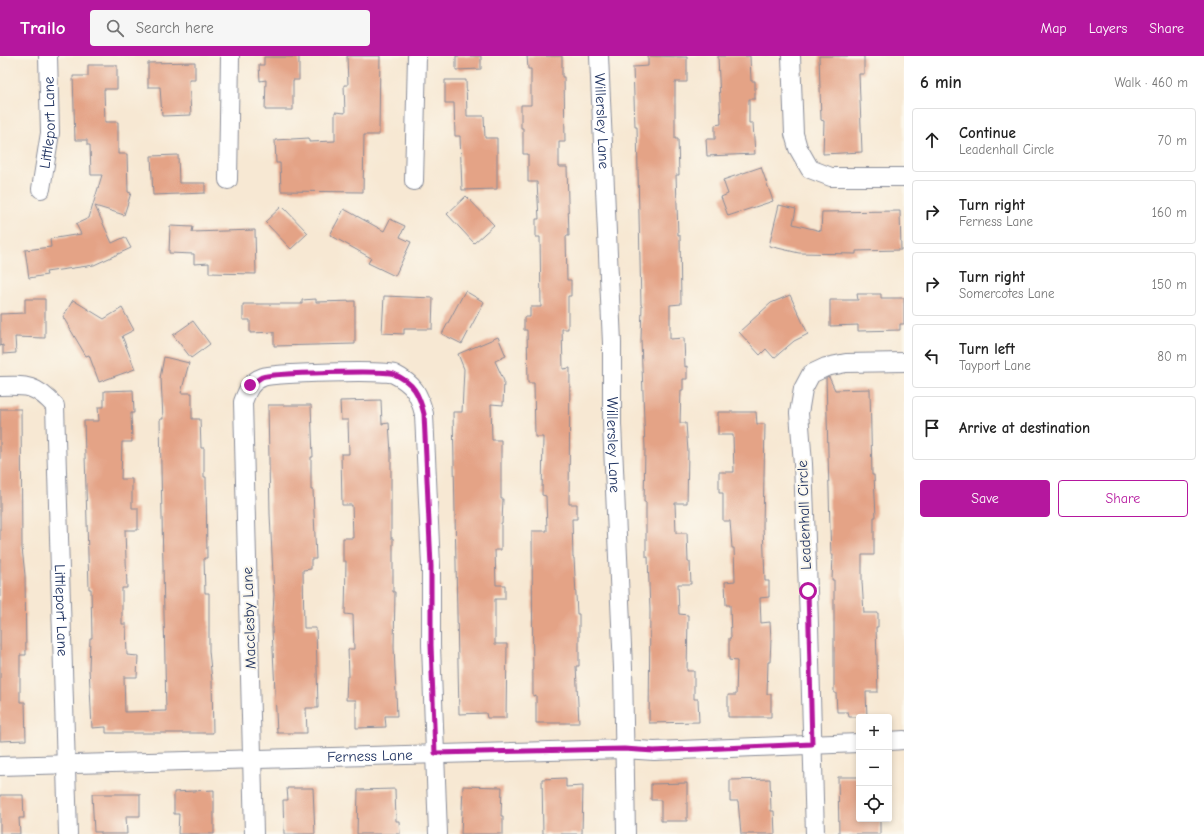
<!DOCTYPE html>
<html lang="en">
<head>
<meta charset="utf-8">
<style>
  :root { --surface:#fff; --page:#f6f6f6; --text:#222; --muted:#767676; --line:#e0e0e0; --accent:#b5179e }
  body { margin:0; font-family:"Comic Neue",sans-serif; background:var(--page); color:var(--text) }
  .controls { position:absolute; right:12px; bottom:12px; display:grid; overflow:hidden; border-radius:4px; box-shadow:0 2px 6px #0003 }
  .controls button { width:36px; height:36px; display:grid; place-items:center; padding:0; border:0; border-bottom:1px solid var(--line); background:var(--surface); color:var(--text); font:20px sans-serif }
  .stop { position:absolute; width:12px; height:12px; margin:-9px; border:3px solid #b5179e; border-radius:50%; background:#fff }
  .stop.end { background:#b5179e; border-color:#fff; box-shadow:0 1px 4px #0008 }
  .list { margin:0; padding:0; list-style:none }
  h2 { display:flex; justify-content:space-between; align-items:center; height:52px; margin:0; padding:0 16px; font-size:17px }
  h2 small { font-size:13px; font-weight:400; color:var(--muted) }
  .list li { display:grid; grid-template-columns:26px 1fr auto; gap:12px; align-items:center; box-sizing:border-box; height:64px; margin:0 8px 8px; padding:0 8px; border:1px solid var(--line); border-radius:4px }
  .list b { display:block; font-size:15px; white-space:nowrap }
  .list p { margin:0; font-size:13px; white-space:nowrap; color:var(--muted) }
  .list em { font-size:13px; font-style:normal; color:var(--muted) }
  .actions { display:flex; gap:8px; padding:12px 16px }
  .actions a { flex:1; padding:9px 0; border:1px solid var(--accent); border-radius:4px; text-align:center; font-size:14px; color:var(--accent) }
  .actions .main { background:var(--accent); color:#fff }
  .icon { flex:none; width:22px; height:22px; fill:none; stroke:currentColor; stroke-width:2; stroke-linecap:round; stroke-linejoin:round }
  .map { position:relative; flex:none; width:904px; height:778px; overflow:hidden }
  header { display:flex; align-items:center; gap:24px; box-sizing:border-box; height:56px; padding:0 20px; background:var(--accent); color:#fff }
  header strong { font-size:19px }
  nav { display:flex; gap:22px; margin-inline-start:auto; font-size:14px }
  .search { width:280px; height:36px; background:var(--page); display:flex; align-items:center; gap:10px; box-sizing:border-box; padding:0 14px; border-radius:4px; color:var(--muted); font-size:15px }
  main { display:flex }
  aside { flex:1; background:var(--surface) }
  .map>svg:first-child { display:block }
  .building { fill:#e4a386 }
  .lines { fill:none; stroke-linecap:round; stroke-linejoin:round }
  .minor-casing { stroke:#898c98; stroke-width:20 }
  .minor { stroke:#fff; stroke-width:18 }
  .route { stroke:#b5179e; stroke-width:5 }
  .labels { text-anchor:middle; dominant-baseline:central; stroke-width:4; stroke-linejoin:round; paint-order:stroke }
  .street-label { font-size:15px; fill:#1b2f5e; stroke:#fbf7ec }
</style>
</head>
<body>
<header>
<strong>Trailo</strong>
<div class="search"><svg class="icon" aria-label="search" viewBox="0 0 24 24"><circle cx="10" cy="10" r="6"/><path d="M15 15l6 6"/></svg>Search here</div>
<nav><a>Map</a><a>Layers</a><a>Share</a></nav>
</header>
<main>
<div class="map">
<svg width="904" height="778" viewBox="0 0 904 778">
  <rect width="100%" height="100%" fill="#fbf7ec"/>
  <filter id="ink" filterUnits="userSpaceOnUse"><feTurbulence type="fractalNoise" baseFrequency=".025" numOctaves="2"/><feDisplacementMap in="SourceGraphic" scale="8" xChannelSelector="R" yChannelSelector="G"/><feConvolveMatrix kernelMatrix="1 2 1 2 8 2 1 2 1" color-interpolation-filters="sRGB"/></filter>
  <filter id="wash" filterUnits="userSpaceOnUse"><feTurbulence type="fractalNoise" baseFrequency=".012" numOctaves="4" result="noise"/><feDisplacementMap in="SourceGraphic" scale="16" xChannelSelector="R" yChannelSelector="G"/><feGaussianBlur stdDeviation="0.9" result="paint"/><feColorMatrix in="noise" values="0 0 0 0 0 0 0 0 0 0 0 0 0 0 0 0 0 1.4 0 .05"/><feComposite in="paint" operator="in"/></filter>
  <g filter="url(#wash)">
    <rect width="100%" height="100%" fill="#f7e8d3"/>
    <g id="blocks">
      <path class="building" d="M347,0H380L379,79H364L363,136L281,135L280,107H276L275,84L309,82V86L335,85V56L345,57L344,29H348Z
        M456,0H481V13L456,14Z
        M527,0H562V21H564L565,86H559V111H567L569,180H566L567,224H571V240H568V273H562L563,313L570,312L569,448H577V463H572L573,502H574L577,558H579V610H576L579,667H536V639L533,640L532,475H547L546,440L542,439L543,381H535L534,327H528L527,274H524V261H530V251H541L540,181H536V163H539L537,126H528V98H523V72H521V49H531V13H528Z
        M648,0L687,1V26H675V83H678L679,119H676L678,179H680L681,248L670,249V283L684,282L685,311L687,310V323H683V334H681L680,367H686L688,396L687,447H675L676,477H687L688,506H690L691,528H678L679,558L688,559L687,615H694V643H698L699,666L649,667L650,554L648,501H646V446H644L645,392L641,283L642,249H641L637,71H635L633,11L648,10Z
        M718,0H750L751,25H755V43H749V67H753L755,98L707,100L706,83H715V69L721,68Z
        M819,0H864V18H859L862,96L823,98L824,65L821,64Z
        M264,1H299V24H293V54H265L266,24L260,25L259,9H264Z
        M195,6V24H189L191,59L162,60L160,31H148V7Z
        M88,9H117V33H104L105,66H118V98H127L128,136L131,137L124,159L95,150L112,187L125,181L131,192L94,209L46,216L47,219L29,222L25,194L51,191L50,183L81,178L76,168L89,162L102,119H91L90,89H87V84H75L73,20H88Z
        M445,24H466L467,60H484L485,82H497V133L462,134L460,80H455L454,47H445Z
        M178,99L179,127H205V137L153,139L151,100Z
        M761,111L773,145L728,160L721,141L728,138L723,124Z
        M466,140L494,169L474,187L447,158Z
        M779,149L796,153L793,168L821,175L822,156L900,155L901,194L856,195V198L799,197L769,190Z
        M282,150L308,177L291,193L265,166Z
        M344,153L384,175L390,163L405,170L400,181L411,186L395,220L368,207L371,202L330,179Z
        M170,170L193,171L192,176L255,174L256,218L209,217V207L194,208V198L169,197Z
        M465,235L484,246L462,288L442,278Z
        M857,238H881V242H904V268H900V274L858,275V269L830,270V244H858Z
        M790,239L808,278L794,285L774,302L766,293L760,299L739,276L771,247Z
        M384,240L433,242L432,273H404V278L382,277Z
        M25,243H45V282L15,281L16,297L3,298V289L0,290V258L25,257Z
        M316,243V246L355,245V288L274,290V276L250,277V264H243V248H302V244Z
        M73,244L104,263L122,252L134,274L122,280L135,313L99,326L89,299L86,300L63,261Z
        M193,265L210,288L191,302L173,279Z
        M498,281L506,300L495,305L504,325L503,349L491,348L492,384H501V443H503L502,467H501V494H495L496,529H505V543H495V588H507L506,662H487L486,657L459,658L453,356H462L464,313L458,298Z
        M164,301L189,307L181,337H192V363H200L201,392H204V421H206L207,502H204L205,537H209V595L212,624L213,677H106V671L92,672L89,612L90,582H92L91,533H89L84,365H99L98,351H104V335L133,334L134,357H131L132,386H122L121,423H132V452H138V474H125L127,532H122V568H126L127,599L138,600L137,621H124L125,656L166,655L160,363H163L161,322H160Z
        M829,321L835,334L870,333L872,419H874L876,461H874V499H862V526L864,557H878V571H876L878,636H866L867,661H849L848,656H837L836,637H834V524H832L833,499H831L830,472L826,322Z
        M381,344L382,368L389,367L391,397V482H393V536H395L394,591L397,660H385L386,671L356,672V644H346L347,620H349L348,593H354L353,559L345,558L346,505H343V482H353L352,449H342L341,398H349L348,364H341L340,345Z
        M268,349H311L313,401H311V434H313L316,503H311V513L303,514L304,572H316L318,652H306L307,677H277L272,573L274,539L270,458Z
        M0,353H21L22,492L25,519L26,599H20V646H25L26,684L0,685Z
        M718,356H756L757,368H765L763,470L765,525H769V541L760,542L761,567L770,566L771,583L770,606H768L767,638H771V661H728V639H736L737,605L729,604V582H731L730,549H726L725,526L735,525L734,492H732L730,465H723V437H719V416H734L733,379H718Z
        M838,721H859V763H880V778H839Z
        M566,722V731L583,730L582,778H543L542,723Z
        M770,723L771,755H774L775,778H741L738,745H730V724Z
        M687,727V765H661V744H651V728Z
        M463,730L502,731L501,760H503V778H461Z
        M287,732H313L315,778H284L283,744H288Z
        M395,733L396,765H399L400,778H357L358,734Z
        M214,734V778H178L179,758H174V736Z
        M92,738H140V760H126L127,778H101V776H94Z
        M0,739H23L24,762H19L20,778H0Z"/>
    </g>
  </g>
  <g filter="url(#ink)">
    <use href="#blocks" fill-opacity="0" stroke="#898c98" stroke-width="1"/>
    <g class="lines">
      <g class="minor-casing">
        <g id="minor">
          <path id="s1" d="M599,0L612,287V368L623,612L626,778"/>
          <path d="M791,0L794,78L798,92L810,113L831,121H904"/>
          <path d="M228,124L230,0"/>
          <path d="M414,125L417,0"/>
          <path id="s2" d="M41,133L50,77L48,0"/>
          <path id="s3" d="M0,330C27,329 36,329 55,350L68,778"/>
          <path d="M889,685L904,684"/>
          <path id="s4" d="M0,710L624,693L654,695L859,687"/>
          <path d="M254,778L243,346C247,335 251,325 263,321C273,317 387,314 394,318C414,328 419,338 424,358L431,510V589L438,778"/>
          <path d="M815,778L808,535L803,408L799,357L803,333L811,318L826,311L846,307L904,306"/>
        </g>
      </g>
      <use href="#minor" class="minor"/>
    </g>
  </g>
  <g class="lines" filter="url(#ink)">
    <path class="route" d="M250,329C254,327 258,323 262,321C272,317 386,314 394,318C414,327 419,338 424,358L431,510V589L435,697L624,693L654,695L812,688L808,535"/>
  </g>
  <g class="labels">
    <g class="street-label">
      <text stroke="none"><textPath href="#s1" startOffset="65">Willersley Lane</textPath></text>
      <text stroke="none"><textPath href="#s2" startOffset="67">Littleport Lane</textPath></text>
      <text stroke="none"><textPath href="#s1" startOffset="389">Willersley Lane</textPath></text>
      <text transform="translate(804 459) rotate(-92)">Leadenhall Circle</text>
      <text stroke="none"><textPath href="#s3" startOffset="266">Littleport Lane</textPath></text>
      <text transform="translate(249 562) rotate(-92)">Macclesby Lane</text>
      <text stroke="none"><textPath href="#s4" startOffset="370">Ferness Lane</textPath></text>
    </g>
  </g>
</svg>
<div class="controls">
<button>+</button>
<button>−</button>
<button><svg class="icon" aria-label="locate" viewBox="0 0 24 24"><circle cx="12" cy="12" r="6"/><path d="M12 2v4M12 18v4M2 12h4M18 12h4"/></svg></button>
</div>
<div class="stop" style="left:808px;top:535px"></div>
<div class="stop end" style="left:250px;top:329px"></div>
</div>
<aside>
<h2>6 min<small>Walk · 460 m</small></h2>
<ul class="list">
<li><svg class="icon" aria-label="ahead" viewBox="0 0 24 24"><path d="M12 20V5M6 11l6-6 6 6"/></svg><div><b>Continue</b><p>Leadenhall Circle</p></div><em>70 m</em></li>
<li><svg class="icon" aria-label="right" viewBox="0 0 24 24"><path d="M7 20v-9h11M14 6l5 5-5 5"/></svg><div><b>Turn right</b><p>Ferness Lane</p></div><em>160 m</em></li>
<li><svg class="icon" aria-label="right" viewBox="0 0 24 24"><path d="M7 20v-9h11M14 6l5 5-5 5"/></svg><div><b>Turn right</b><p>Somercotes Lane</p></div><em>150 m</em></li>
<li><svg class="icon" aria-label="left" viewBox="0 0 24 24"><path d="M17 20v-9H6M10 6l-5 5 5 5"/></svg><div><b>Turn left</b><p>Tayport Lane</p></div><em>80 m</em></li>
<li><svg class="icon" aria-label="arrive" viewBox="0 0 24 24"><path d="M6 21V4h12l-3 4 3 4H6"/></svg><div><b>Arrive at destination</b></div></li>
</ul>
<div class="actions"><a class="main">Save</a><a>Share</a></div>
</aside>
</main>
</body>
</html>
